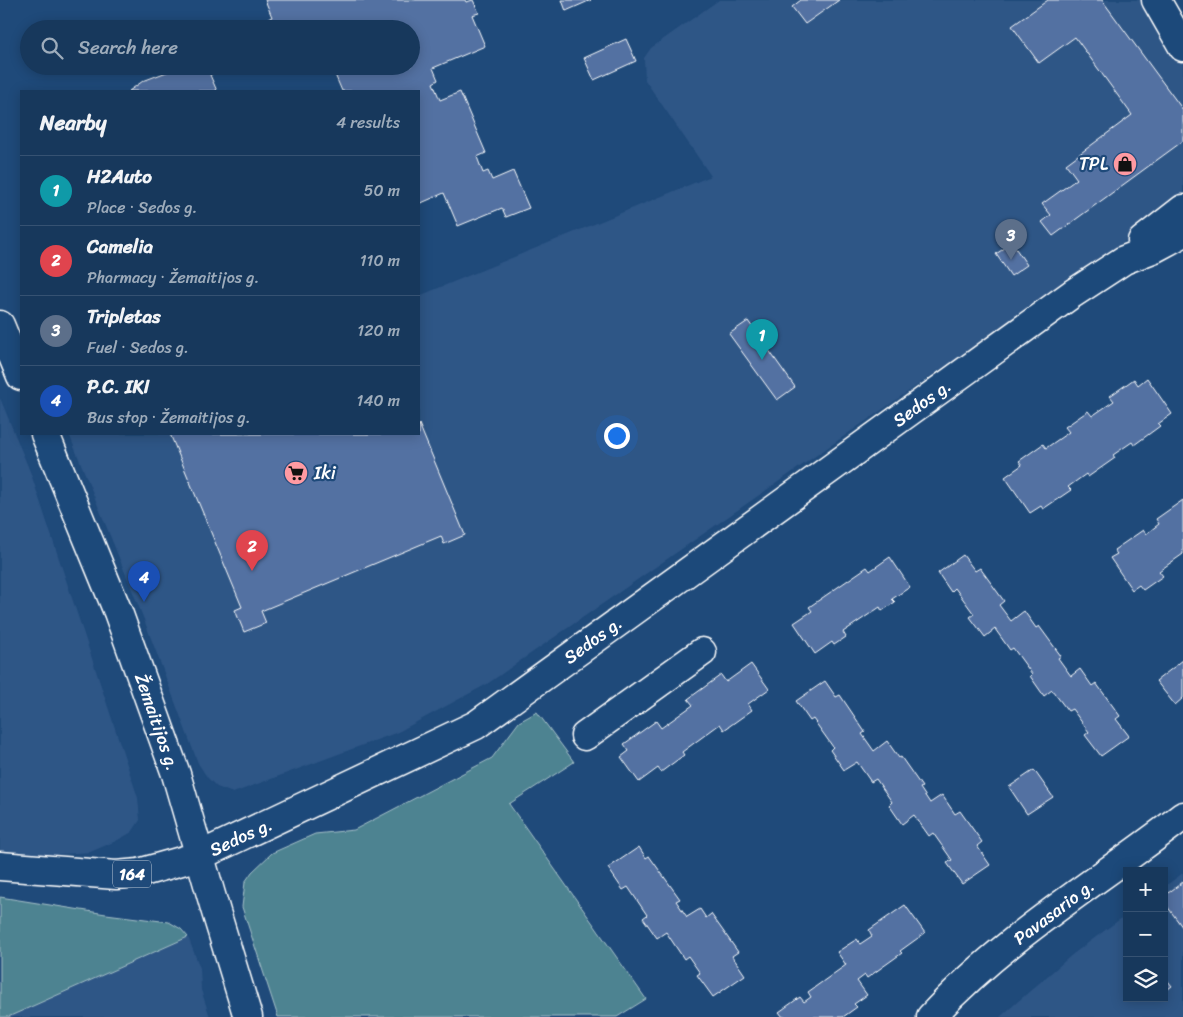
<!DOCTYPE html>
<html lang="en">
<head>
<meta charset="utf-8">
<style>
  :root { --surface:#17385c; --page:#244365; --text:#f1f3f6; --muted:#9eacbb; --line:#365272; --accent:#ff9aa2 }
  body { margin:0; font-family:Sriracha,sans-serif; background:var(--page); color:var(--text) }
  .controls { position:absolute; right:15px; bottom:15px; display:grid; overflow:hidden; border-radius:0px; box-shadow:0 2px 12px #0003 }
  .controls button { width:45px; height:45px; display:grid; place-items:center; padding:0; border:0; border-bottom:1px solid var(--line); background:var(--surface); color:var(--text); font:25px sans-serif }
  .you { position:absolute; left:616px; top:435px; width:18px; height:18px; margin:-12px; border:4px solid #fff; border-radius:50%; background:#1a73e8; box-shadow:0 0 0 8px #1a73e833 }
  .badge { display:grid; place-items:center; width:32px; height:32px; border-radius:50%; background:var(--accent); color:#fff; font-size:16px; font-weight:700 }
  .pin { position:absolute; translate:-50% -41px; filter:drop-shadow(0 1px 2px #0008) }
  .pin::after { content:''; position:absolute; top:26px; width:18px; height:15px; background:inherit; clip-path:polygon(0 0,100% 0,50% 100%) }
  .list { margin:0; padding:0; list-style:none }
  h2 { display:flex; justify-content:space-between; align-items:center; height:65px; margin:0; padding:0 20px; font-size:21px }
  h2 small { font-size:16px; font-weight:400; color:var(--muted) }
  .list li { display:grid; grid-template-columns:32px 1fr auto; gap:15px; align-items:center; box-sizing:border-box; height:70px; padding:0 20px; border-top:1px solid var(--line) }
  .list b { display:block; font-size:19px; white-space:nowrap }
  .list p { margin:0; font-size:16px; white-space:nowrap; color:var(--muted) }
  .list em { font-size:16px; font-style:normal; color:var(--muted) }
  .icon { flex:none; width:28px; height:28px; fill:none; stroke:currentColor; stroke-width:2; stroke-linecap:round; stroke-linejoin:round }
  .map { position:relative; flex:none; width:1183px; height:1017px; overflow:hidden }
  .search { position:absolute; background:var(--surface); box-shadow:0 2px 12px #0003; left:20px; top:20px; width:400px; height:55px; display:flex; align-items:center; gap:12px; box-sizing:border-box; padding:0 18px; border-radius:28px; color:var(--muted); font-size:19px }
  .panel { position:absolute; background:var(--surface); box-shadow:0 2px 12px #0003; left:20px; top:90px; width:400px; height:345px; border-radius:0px }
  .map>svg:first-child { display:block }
  .built { fill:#2f5686 }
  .green { fill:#4e8391; stroke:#a6c1c8 }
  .building { fill:#5371a2; stroke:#fff }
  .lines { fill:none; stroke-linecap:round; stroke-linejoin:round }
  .minor-casing { stroke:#fff; stroke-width:31 }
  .major-casing { stroke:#fff; stroke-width:31 }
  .minor { stroke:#1f4a7a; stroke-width:28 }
  .major { stroke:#1f4a7a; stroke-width:28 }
  .labels { text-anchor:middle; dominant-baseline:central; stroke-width:4.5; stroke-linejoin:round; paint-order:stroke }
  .shield { fill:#1f4a7a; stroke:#bcc9d7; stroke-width:1 }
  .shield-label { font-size:16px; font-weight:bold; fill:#fff }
  .poi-label { font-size:18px; fill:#fff; stroke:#1f4a7a; text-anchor:end }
  .street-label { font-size:18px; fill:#fff; stroke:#1f4a7a }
</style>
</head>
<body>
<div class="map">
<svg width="1183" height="1017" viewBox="0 0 1183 1017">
  <rect width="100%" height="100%" fill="#1f4a7a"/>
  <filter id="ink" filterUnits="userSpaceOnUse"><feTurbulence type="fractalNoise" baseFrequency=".02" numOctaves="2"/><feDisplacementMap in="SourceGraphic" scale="10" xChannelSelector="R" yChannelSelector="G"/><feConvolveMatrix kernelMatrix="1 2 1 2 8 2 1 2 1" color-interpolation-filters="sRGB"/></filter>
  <g filter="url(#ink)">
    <path class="built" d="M719,0H1145L1183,59V201L487,684L398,732L233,793L217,787L207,777L198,763L143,617L69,434H419V296L711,176L645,80L644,58L651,48Z
      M0,398L31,474L138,798L140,820L132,832L116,841L90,852L48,855L0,850Z
      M1183,873V1017H1000L1073,954L1127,914V998H1164V887Z
      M188,937L200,968L201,990L210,1017H8Z"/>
    <path class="green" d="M537,712L574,762L509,804L646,999L617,1017H278L242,907L245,882L252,872L272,853L315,834L354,830L492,758L519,722Z
      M0,897L106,914L169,922L181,929L188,937L8,1017H0Z"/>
    <path class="building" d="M265,0H465L466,2L473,0L479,13L472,15L485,46L433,68L438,80L433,83L440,100L460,92L486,153L477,157L483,173L488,171L492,180L513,171L529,208L506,217L502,208L458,226L444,193L419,204V91H342L336,77L337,66H411V29H255L254,25L272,17Z
      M562,0H591L566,11Z
      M801,0H839L805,24L792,7Z
      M1048,0H1102L1183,110V141L1053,236L1042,222L1051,215L1042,204L1077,179L1066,164L1132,115L1075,37L1039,63L1012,26Z
      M626,39L636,61L594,80L584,58Z
      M171,66H211L214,73L210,75L217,91H129L143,81L172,70Z
      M1012,243L1027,265L1011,276L996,254Z
      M748,321L795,387L777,400L729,334Z
      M1147,378L1172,414L1158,424L1160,426L1134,445L1132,442L1113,455L1115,458L1088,477L1086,474L1068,487L1071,490L1043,509L1041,506L1030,513L1005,477L1022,465L1019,461L1043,444L1046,448L1069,432L1065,427L1088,411L1092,416L1114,401L1110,396L1134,379L1138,385Z
      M419,424L465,535L444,544L441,536L261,611L266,623L244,632L235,610L242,607L170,434H419Z
      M1183,500V554L1159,571L1163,576L1143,590L1139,585L1132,590L1110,558L1117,554L1114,550L1143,530L1146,534L1159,524L1156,519Z
      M963,555L975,571L980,568L1004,601L999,605L1011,621L1024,611L1036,628L1039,626L1061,656L1058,658L1071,676L1080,669L1092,686L1096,683L1120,716L1116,719L1129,736L1101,756L1085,735L1089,732L1072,709L1068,711L1052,690L1044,696L1030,676L1032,674L1013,648L1010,650L995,629L985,637L970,617L974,614L955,588L951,592L938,573Z
      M890,557L910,587L892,599L895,602L882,611L880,607L843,632L846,637L834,645L832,642L815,654L794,623L812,611L809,607L867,567L870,571Z
      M1183,660V698L1175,705L1156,681Z
      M751,664L769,689L748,704L752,710L724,730L720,724L682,752L684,755L661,772L658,768L639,782L621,757L629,751L624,744L656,721L661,728L693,705L688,699L721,675L726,682Z
      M825,681L836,697L840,695L865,732L862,734L874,751L887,741L899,758L901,757L922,787L920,788L930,803L942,795L955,814L960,811L982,842L977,846L990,865L962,884L947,863L952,860L933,833L929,836L914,815L902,824L889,805L892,802L876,779L871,782L857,762L844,770L830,750L833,747L813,719L810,721L796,701Z
      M1034,770L1053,797L1027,814L1009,787Z
      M639,847L646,858L649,856L680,899L676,901L687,917L700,909L706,918L711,914L738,952L732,956L745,975L713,997L697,975L700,973L688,956L684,959L666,932L657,938L643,918L647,915L628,887L623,890L608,868Z
      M1183,882V928L1164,902V896Z
      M905,905L925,933L900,951L902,953L867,978L865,975L857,981L867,995L854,1004L857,1007L843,1017H783L779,1012L800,997L804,1002L811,997L808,992L846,965L837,952L857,939L860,944L872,936L869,930Z
      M1164,976L1172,986L1164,992Z"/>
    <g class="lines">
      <g class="minor-casing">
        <path id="minor" d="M1156,0L1183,47
          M1142,241L1183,209
          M585,736L702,652
          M199,856L476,725L1072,294L1124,260L1155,248L1183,233
          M931,1017C1003,938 1099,881 1183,816"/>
      </g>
      <g class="major-casing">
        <path id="major" d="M0,325L21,376
          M45,434L118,612L176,774L216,912L248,1017
          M0,866L116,875L139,873L199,856"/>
      </g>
      <use href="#minor" class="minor"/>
      <use href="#major" class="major"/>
    </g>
  </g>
  <defs>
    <g id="shop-disc" transform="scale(1.25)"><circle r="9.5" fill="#ff9aa2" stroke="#1f4a7a"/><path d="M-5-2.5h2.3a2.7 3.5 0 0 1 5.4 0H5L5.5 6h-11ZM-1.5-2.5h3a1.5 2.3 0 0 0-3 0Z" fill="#111"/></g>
    <g id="supermarket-disc" transform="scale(1.25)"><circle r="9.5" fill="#ff9aa2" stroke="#1f4a7a"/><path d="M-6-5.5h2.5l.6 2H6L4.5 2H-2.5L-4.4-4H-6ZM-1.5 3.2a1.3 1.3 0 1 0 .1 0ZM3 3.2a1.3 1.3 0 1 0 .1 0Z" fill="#111"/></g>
  </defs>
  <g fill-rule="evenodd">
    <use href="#shop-disc" x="1125" y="164"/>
    <use href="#supermarket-disc" x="296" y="473"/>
  </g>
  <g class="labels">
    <rect class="shield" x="113" y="860.5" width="38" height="27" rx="4"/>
    <g class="shield-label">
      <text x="132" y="874">164</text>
    </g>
    <g class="poi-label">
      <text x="1108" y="164">TPL</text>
      <text x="314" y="473" text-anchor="start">Iki</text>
    </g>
    <g class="street-label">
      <text transform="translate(922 403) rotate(-36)">Sedos g.</text>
      <text transform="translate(593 640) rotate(-36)">Sedos g.</text>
      <text transform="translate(157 722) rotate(71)">Žemaitijos g.</text>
      <text transform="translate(241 837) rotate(-25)">Sedos g.</text>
      <text transform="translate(1054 912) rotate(-37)">Pavasario g.</text>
    </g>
  </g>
</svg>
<div class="controls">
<button>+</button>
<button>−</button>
<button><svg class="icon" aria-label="layers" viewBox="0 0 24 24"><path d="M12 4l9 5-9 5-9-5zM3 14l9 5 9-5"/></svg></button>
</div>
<div class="you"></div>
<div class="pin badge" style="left:762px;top:360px;background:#0f9aa8">1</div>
<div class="pin badge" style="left:252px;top:571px;background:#e0444e">2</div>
<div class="pin badge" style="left:1011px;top:260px;background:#5c6f8a">3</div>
<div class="pin badge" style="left:144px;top:602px;background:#1a4fb4">4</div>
<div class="search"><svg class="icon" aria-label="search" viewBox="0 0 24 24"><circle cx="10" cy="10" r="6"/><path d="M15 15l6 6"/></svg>Search here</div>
<section class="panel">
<h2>Nearby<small>4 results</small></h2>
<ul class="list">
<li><span class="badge" style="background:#0f9aa8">1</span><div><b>H2Auto</b><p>Place · Sedos g.</p></div><em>50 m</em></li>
<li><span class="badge" style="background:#e0444e">2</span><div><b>Camelia</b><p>Pharmacy · Žemaitijos g.</p></div><em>110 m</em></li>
<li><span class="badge" style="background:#5c6f8a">3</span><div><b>Tripletas</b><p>Fuel · Sedos g.</p></div><em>120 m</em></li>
<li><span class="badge" style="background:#1a4fb4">4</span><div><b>P.C. IKI</b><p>Bus stop · Žemaitijos g.</p></div><em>140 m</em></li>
</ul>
</section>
</div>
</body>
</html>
